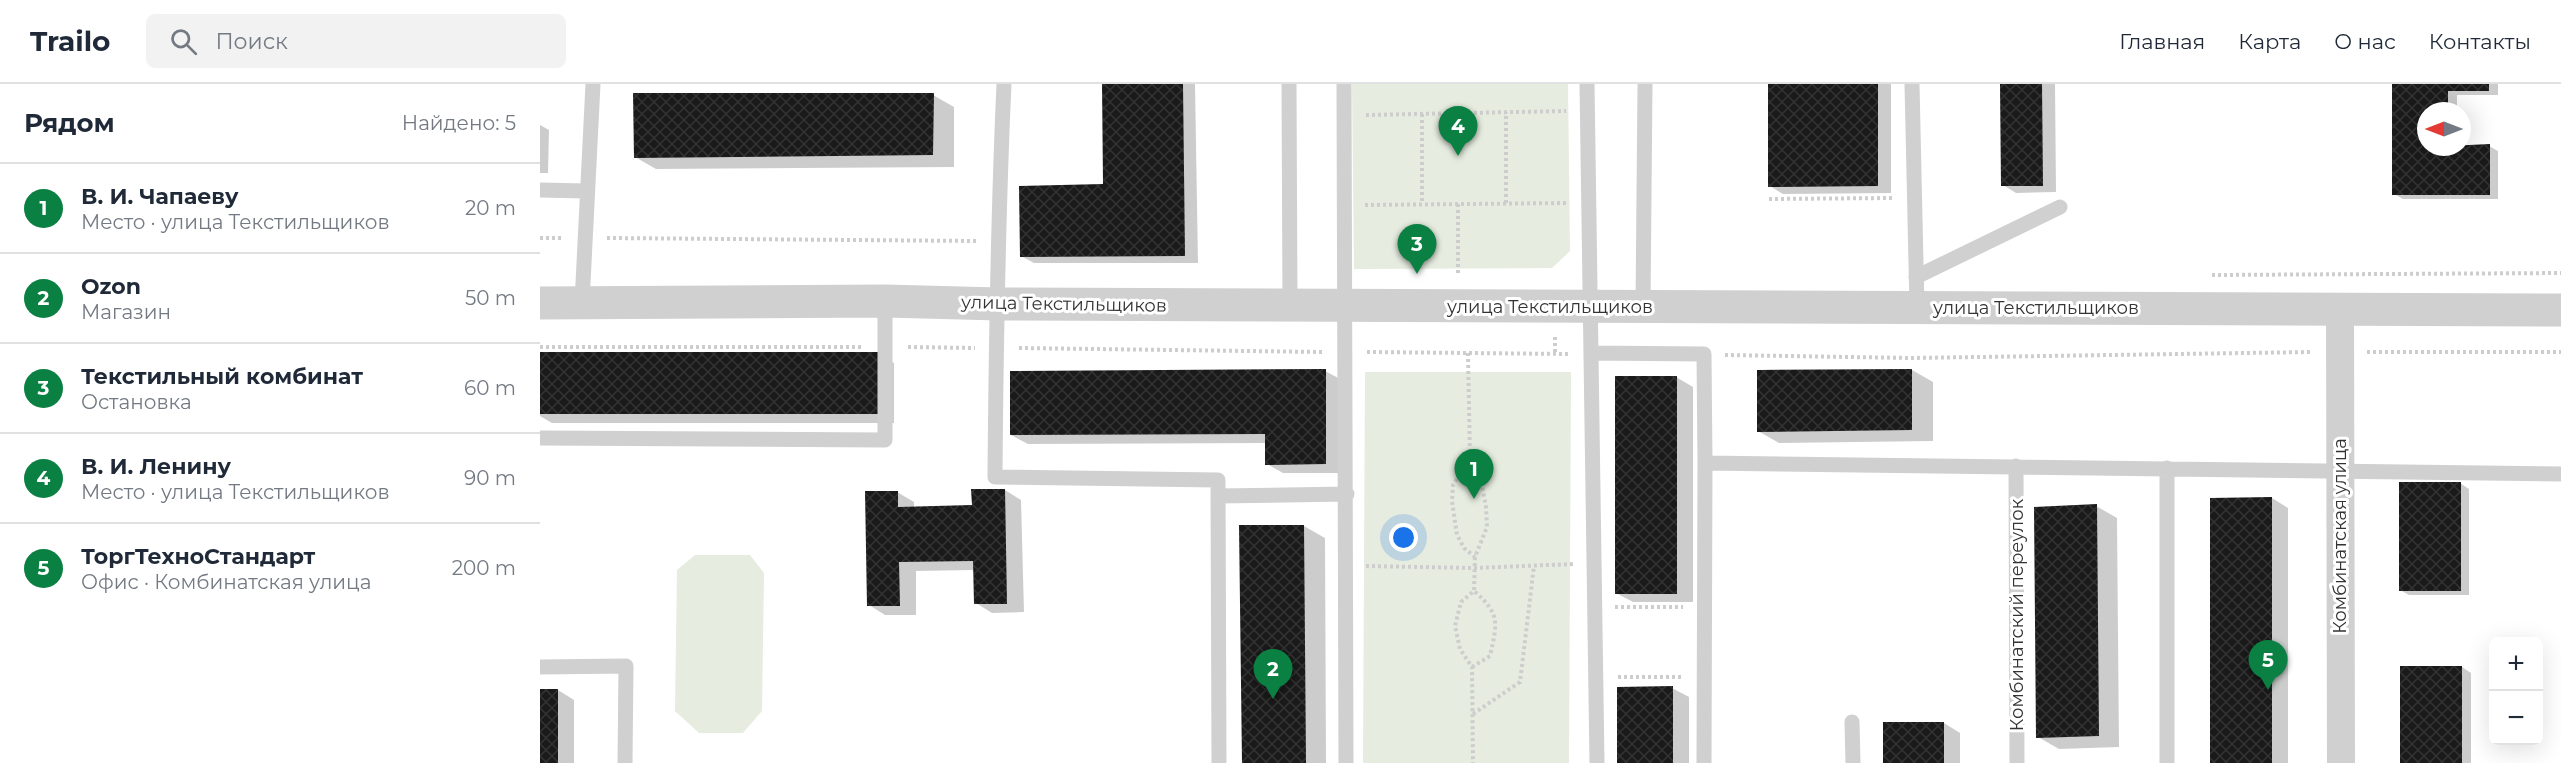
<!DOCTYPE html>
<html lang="ru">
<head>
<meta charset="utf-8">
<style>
  :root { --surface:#fff; --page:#f2f2f3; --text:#1f2937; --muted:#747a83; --line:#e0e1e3; --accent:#0b8043 }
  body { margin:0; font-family:Montserrat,sans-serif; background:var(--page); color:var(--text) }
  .controls { position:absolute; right:18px; bottom:18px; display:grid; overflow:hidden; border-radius:9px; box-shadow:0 6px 24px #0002 }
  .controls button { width:54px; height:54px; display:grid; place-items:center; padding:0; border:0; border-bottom:2px solid var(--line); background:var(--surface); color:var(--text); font:30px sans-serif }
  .compass { position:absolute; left:1877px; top:18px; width:54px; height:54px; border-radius:50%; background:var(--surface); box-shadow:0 6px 24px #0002; rotate:270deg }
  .you { position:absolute; left:864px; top:454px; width:21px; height:21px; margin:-15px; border:4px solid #fff; border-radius:50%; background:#1a73e8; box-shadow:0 0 0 9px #1a73e833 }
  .badge { display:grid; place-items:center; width:39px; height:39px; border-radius:50%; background:var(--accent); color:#fff; font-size:20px; font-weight:700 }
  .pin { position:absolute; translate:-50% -50px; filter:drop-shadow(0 2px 3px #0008) }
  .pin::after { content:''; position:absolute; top:32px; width:21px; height:18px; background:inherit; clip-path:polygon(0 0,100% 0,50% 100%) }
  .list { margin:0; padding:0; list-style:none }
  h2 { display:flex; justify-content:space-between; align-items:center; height:78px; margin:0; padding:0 24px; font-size:26px }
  h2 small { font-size:20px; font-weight:400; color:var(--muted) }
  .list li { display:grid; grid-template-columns:39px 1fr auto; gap:18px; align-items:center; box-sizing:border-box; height:90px; padding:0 24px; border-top:2px solid var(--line) }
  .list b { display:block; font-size:22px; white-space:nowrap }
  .list p { margin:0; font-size:20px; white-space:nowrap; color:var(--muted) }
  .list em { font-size:20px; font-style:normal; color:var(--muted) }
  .icon { flex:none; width:33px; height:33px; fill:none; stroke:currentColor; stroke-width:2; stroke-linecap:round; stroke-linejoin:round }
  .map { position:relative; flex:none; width:2021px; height:679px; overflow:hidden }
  header { display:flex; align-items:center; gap:36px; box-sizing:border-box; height:84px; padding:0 30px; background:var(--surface); border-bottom:2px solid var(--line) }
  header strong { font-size:28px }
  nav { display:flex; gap:33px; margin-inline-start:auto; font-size:21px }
  .search { width:420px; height:54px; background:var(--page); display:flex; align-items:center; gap:15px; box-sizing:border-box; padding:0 21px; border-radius:9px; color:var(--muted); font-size:22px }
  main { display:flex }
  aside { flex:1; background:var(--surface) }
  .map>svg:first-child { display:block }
  .green { fill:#e6ecdf }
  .shadow { fill:#0003 }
  .building { fill:url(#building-cross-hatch) }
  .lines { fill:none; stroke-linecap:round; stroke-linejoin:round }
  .path { stroke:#cdcdcd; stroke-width:4; stroke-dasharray:3 3; stroke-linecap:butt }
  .service { stroke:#d0d0d0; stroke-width:15 }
  .minor { stroke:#d0d0d0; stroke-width:28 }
  .tertiary { stroke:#d0d0d0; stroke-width:33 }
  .labels { text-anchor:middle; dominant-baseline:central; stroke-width:6; stroke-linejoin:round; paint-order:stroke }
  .street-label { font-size:18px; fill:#333; stroke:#fff }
</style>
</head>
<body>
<header>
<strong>Trailo</strong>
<div class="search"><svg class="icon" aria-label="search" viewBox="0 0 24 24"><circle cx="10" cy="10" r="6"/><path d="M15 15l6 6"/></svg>Поиск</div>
<nav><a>Главная</a><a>Карта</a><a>О нас</a><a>Контакты</a></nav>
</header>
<main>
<aside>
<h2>Рядом<small>Найдено: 5</small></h2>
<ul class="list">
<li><span class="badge">1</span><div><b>В. И. Чапаеву</b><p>Место · улица Текстильщиков</p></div><em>20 m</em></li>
<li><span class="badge">2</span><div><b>Ozon</b><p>Магазин</p></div><em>50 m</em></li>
<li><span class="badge">3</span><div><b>Текстильный комбинат</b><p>Остановка</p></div><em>60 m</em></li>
<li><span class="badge">4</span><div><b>В. И. Ленину</b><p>Место · улица Текстильщиков</p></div><em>90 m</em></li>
<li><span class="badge">5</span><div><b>ТоргТехноСтандарт</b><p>Офис · Комбинатская улица</p></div><em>200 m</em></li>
</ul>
</aside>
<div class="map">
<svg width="2021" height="679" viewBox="0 0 2021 679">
  <defs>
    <pattern id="building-cross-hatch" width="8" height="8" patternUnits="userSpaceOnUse" patternTransform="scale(1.5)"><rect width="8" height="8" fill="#1a1a1a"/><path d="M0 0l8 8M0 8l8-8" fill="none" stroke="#333"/></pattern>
  </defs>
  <rect width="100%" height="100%" fill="#fff"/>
  <path class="green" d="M812,0H1028L1030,167L1012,184L814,185Z
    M825,288H1031L1029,679H823Z
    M155,471H210L224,489L222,627L203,649H159L135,627L137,486Z"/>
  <path class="shadow" d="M564,0H655L658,179H494L481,172L565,101Z
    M1230,0H1351V109L1243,110L1230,102Z
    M1462,0H1515L1516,108L1476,109L1463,101Z
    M1854,0H1958V11H1917V27H1886V63L1949,62L1958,67V115H1863L1854,110Z
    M393,11L414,23V83L116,85L95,73Z
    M0,41L9,46L8,89H0Z
    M0,270H337L354,279V339H12L0,332Z
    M1372,286L1393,298V357L1239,359L1218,347Z
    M785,287L802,296V389H743L727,380V359L488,360L471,351Z
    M1136,293L1153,303V518H1093L1076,509Z
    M1920,399L1929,405V511H1869L1860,506Z
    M465,406L481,416L484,528L452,529L436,519L434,486L376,487V531H345L329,521L357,408L374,418V424L433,422Z
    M1732,414L1748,424V679H1672Z
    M1556,422L1577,434L1579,663L1519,665L1498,653Z
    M764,442L785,454L786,679H703Z
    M1922,583L1931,589V679H1862Z
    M1132,604L1149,613V679H1078Z
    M0,606H18L34,616V679H0Z
    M1404,639L1420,649V679H1344Z"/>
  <path class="building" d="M562,0H643L645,172L480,173L479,102L563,100Z
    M1228,0H1338V102L1228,103Z
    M1460,0H1502L1503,102H1461Z
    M1852,0H1949V7H1908V27H1886V63L1950,60V111H1852Z
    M93,9H394L393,71L94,74Z
    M0,268H338V330H0Z
    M786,285V380L725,381V350L470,351V287Z
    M1372,285V346L1217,348V286Z
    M1075,292H1137V510H1075Z
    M1859,398H1921V507H1859Z
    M431,405H465L467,520H434L433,477L359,478L360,522H327L325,407H358V423L432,421Z
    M1732,413V679H1670V414Z
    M1557,420L1559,652L1496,654L1494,423Z
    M699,441H764L766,679H702Z
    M1860,582H1922V679H1860Z
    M1133,602V679H1077V603Z
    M0,605H18V679H0Z
    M1343,638H1404V679H1343Z"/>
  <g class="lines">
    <path class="path" d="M882,30V120
      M826,31L1026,27
      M1229,115L1353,114
      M966,119V28
      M918,120V192
      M825,121L1027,119
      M0,154H23
      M67,154L437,157
      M1672,191L2021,189
      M1015,253V270
      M0,263H324
      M368,263L435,264
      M479,264L783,268
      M827,268L1029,270
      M1827,268H2021
      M928,269L930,375L940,390L946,423L947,443L935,473L934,507L921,518L915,542L920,565L932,583L933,679
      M1185,271L1371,274L1771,268
      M930,375L913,401L912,417L917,451L924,464L935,473
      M826,482L934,484L1034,480
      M1075,523H1143
      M932,583L950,572C957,540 961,530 934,507
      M1078,593H1143
      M933,630L980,598L994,482"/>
    <path class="service" d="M464,0C458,131 456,262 455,393L678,396L679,679
      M749,0L750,221
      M804,0L806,679
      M1047,0L1057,679
      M1372,0L1377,224
      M0,106L46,107
      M1376,193L1520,123
      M42,219L53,0
      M1103,223L1105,0
      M1051,269L1164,270L1165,379
      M0,354L345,356V217
      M1476,382L1477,679
      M678,412L807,410
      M0,583L86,582L85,679
      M1312,638L1313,679
      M1164,679L1165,379L2021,390
      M1627,679V384"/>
    <path class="minor" d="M1800,225L1801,679"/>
    <path class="tertiary" d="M0,219L345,217L459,220L2021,226"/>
  </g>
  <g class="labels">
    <g class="street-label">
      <text transform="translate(524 220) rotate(1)">улица Текстильщиков</text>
      <text x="1010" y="223">улица Текстильщиков</text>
      <text x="1496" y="224">улица Текстильщиков</text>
      <text transform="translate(1800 452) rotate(-90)">Комбинатская улица</text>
      <text transform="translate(1477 531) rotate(-90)">Комбинатский переулок</text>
    </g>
  </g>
</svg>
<div class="controls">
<button>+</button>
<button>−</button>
</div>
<svg class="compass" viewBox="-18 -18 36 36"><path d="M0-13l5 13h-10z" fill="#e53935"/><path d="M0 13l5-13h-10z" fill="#747a83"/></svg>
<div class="you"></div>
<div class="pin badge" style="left:934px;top:415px">1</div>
<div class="pin badge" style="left:733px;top:615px">2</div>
<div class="pin badge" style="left:877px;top:190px">3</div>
<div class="pin badge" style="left:918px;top:72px">4</div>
<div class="pin badge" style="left:1728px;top:606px">5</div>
</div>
</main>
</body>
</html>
